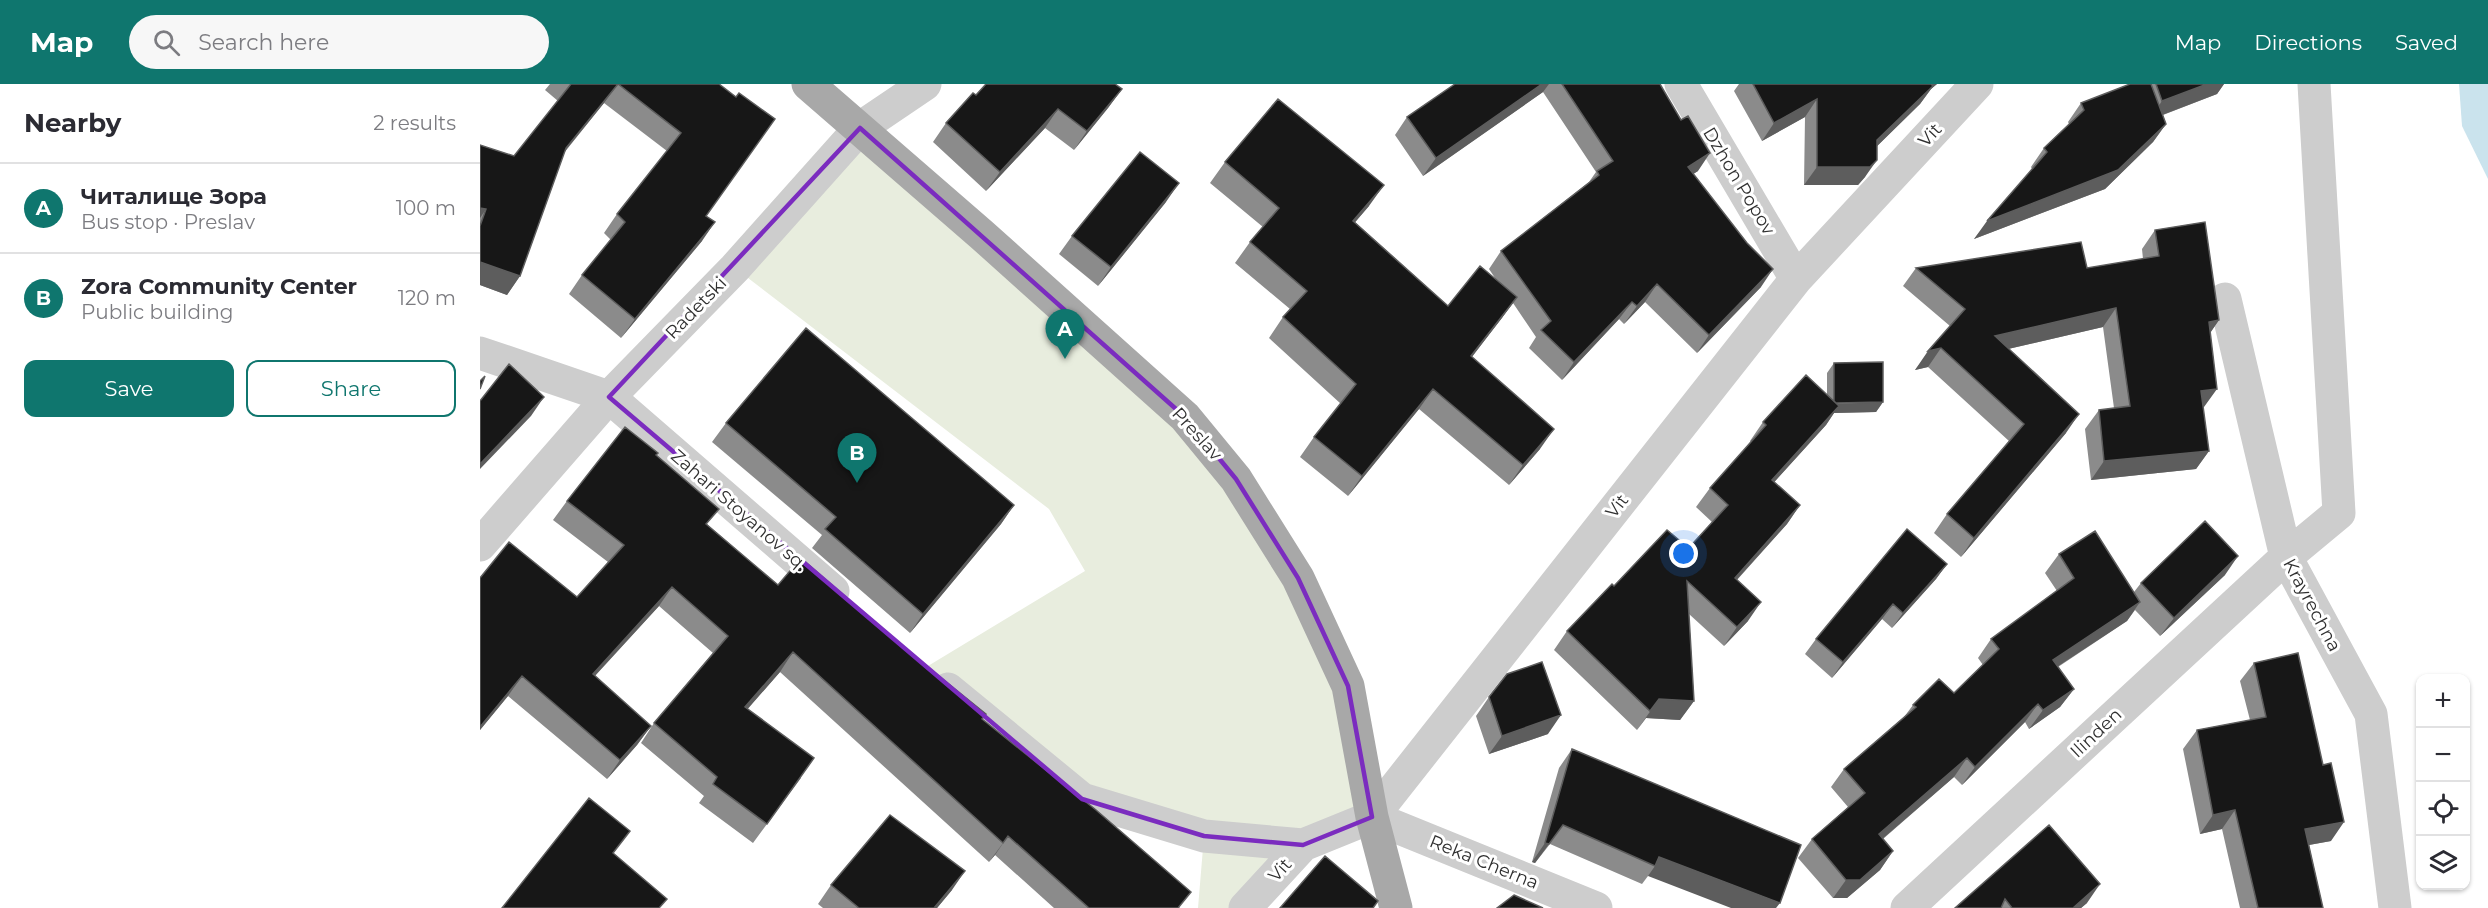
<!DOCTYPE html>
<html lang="en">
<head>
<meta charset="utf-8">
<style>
  :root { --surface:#fff; --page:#f7f7f7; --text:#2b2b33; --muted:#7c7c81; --line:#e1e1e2; --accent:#0f766e }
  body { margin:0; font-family:Montserrat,sans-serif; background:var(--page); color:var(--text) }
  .controls { position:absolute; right:18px; bottom:18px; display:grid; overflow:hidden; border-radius:12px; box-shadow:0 2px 4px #0004 }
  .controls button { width:54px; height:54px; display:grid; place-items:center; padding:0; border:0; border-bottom:2px solid var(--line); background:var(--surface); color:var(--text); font:30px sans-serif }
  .you { position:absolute; left:1204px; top:470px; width:21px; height:21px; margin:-15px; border:4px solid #fff; border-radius:50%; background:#1a73e8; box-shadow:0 0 0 9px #1a73e833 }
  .badge { display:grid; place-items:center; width:39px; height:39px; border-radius:50%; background:var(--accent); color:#fff; font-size:20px; font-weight:700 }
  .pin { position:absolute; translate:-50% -50px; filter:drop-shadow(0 2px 3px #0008) }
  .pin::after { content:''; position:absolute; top:32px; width:21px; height:18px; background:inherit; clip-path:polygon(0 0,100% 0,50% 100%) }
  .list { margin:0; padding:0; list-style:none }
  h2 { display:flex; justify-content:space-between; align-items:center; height:78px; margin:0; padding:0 24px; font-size:26px }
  h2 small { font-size:20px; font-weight:400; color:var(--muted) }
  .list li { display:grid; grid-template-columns:39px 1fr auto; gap:18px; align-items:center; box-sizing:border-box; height:90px; padding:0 24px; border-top:2px solid var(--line) }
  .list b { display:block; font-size:22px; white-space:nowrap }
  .list p { margin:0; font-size:20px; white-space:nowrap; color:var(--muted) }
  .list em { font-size:20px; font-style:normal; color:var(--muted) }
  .actions { display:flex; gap:12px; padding:18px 24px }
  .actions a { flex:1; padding:14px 0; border:2px solid var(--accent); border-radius:12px; text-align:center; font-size:21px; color:var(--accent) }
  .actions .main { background:var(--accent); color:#fff }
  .icon { flex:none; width:33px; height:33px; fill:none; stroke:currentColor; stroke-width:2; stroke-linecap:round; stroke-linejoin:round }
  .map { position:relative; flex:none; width:2008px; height:824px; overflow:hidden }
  header { display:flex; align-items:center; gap:36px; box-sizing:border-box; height:84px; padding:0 30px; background:var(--accent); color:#fff }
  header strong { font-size:28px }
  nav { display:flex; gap:33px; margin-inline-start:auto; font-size:21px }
  .search { width:420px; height:54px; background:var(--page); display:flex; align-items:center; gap:15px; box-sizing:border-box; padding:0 21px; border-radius:33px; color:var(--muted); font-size:22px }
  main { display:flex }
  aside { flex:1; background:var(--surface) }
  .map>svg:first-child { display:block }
  .green { fill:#e8edde }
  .water { fill:#cae3ed }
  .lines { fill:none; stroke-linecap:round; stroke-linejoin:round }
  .minor { stroke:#cdcdcd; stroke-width:33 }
  .major { stroke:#a8a8a8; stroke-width:33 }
  .wall { fill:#8b8b8b }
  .shaded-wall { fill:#5d5d5d }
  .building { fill:#171717; stroke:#5d5d5d; stroke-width:1.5 }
  .marked { fill:none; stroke:#7b2cbf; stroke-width:4.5; stroke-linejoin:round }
  .labels { text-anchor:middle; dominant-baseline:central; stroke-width:6; stroke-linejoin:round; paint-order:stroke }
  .street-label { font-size:18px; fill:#303030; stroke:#fff }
</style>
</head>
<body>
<header>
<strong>Map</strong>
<div class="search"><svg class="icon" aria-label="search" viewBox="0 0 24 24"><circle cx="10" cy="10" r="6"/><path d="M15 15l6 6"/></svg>Search here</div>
<nav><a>Map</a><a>Directions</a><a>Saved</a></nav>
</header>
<main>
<aside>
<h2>Nearby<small>2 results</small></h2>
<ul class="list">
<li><span class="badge">A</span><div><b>Читалище Зора</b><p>Bus stop · Preslav</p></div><em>100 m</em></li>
<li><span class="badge">B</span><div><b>Zora Community Center</b><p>Public building</p></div><em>120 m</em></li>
</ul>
<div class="actions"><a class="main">Save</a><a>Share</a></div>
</aside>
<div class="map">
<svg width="2008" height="824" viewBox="0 0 2008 824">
  <rect width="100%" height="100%" fill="#fff"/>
  <path class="green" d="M380,44L705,333L818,494L892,733L823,761L765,824H718L724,752L602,715L443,585L605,487L569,425L255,184Z"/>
  <path class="water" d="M1979,0H2008V95L1982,42Z"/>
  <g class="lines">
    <path class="minor" d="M1201,0L1316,195
      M1745,215L1806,473L1891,630L1915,824
      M0,269L129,313L353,507
      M0,461L129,313L255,184L380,44L445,0
      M468,605L602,715L724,752L823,761
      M892,733L1116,824
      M765,824L823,761L892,733L1316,195L1497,0
      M1427,824L1806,473L1859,429L1834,0"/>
    <path class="major" d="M328,0L502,151L705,333L756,395L818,494L868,602L892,733L916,824"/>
  </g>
  <path class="wall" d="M70,0H239L226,132L222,157L141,254L89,210L102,191L131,156L124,149L137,130L187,67L124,19L84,69L40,192L27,211L0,201V61L34,72L78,17L65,6Z
    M975,0H1180L1218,87L1213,90L1281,203L1217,269L1165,218L1144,240L1139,235L1082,296L1049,264L1056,253L1033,219L992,273L1060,365L1029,401L939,325L868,412L820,373L834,353L861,320L789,254L803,233L810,225L755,179L770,158L783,143L730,99L745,78L889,122L875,138L968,222L1017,197L1009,185L1021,167L1109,98L1116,88L1063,8L943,92L915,51L927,33Z
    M1259,0H1457L1451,5L1440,20L1397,62L1385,93L1378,101H1324L1325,33L1282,57L1254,7Z
    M1650,0H1744L1737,10L1683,31L1686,40L1673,58L1625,105L1494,155L1552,85L1551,83L1564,64L1589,40L1588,38L1601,19Z
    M642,5L628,24L594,66L565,44L506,107L453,58L466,39L496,11Z
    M686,118L618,202L579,170L592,152Z
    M1675,146L1739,236L1730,249L1723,323L1729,367L1716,385L1611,396L1605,345L1619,326L1634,324L1623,243L1528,265L1586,349L1481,473L1454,449L1467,430L1529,357L1448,283L1435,286L1470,242L1423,202L1436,184H1607L1663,175L1662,165Z
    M1354,279L1403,318L1396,328L1354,329L1346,341L1294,398L1320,421L1307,440L1257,496L1268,537L1244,562L1209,530L1214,617L1200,636L1166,634L1157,646L1074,566L1087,547L1134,502L1205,468L1232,438L1216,423L1230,404L1271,358L1270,357L1283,338L1347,311V289Z
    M246,339L534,421L521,440L430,549L332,464L342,451L232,358Z
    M176,371L228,441L298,501L502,635L700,824H574L515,771L509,778L300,588L267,625L321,694L273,759L219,719L224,712L161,659L174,639L233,569L179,522L115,592L171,642L157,661L127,695L28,612L0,646V494L97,513L128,478L73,436L87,417Z
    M1579,470L1654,508L1661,499L1745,491L1680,552L1655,526L1647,537L1578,583L1594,605L1580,623L1549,645L1545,638L1482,701L1474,693L1403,755L1413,767L1400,786L1367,814H1353L1318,774L1332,755L1368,723L1351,703L1364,685L1424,633L1433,621L1474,609L1503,581L1498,574L1511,555L1577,507L1565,489Z
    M1467,480L1456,495L1412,544L1402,535L1352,594L1325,570L1336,555Z
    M1774,579L1851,757L1829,761L1843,824H1760L1742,745L1720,750L1703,665L1717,646L1770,636L1760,597Z
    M1009,613L1068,650L1009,670L996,632Z
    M1092,665L1321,761L1168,792L1162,800L1070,760L1055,779L1052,778L1079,684Z
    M1569,741L1607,819L1601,824H1475Z
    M351,801L472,806L457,824H343L338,820Z"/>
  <path class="shaded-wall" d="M138,0L124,19L72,83L86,64Z
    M1062,0H1069L1063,8L943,92L956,74Z
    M1450,0H1457L1451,5L1440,20L1385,74L1397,56Z
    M1727,0H1744L1737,10L1669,36L1682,17Z
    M642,5L628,24L594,66L607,47Z
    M1337,15L1325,33L1282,57L1294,39Z
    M578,25L565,44L506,107L520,88Z
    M1686,40L1673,58L1625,105L1494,155L1507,137Z
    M1230,69L1218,87L1196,101L1208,83Z
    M1397,76L1385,93L1378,101H1324L1337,83Z
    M699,99L686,118L618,202L631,183Z
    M904,101L889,122L859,157L873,137Z
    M0,124L6,125L0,134Z
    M235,138L222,157L141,254L155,235Z
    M0,178L40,192L27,211L0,201Z
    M1293,185L1281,203L1217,269L1229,251Z
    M1177,200L1165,218L1144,240L1157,222Z
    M1037,213L1022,234L977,292L991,272Z
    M1152,218L1139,235L1082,296L1094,278Z
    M1636,224L1623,243L1502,271L1515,252Z
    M1739,236L1726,255L1729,238Z
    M1461,264L1448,283L1435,286L1448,267Z
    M953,305L939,325L868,412L882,392Z
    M1737,305L1724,323L1708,325L1721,307Z
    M64,313L51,332L0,385V380Z
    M1403,318L1396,328L1354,329L1346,341L1279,415L1292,396L1354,320Z
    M1599,330L1586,349L1481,473L1494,454Z
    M1074,345L1060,365L1029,401L1043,381Z
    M1729,367L1716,385L1611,396L1624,377Z
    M534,421L521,440L430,549L443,530Z
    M1320,421L1307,440L1242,512L1255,494Z
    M1758,472L1745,491L1680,552L1694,534Z
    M1467,480L1456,495L1412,544L1423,529Z
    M192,503L179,522L99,609L113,590Z
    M1281,518L1268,537L1244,562L1257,543Z
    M1660,518L1647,537L1560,594L1573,576Z
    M1413,520L1402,535L1352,594L1363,578Z
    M313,568L300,588L252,643L265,623Z
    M42,592L28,612L0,646V643Z
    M1594,605L1580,623L1549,645L1563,626Z
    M1179,615L1214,617L1200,636L1166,634L1157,646Z
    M1558,620L1545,638L1482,701L1495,683Z
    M1081,631L1068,650L1009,670L1022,652Z
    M171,642L157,661L127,695L140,676Z
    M1487,674L1474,693L1386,769L1399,750Z
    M1755,726L1742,745L1720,750L1733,731Z
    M1864,738L1851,757L1812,764L1825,745Z
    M1083,741L1055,779L1052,778L1065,759Z
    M528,752L515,771L509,778L523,759Z
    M1413,767L1400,786L1367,814H1353L1366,796Z
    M1179,773L1300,819L1296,824H1251L1168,792L1175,782Z
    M485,787L472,806L457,824H454Z
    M1620,800L1607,819L1601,824H1593Z"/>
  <path class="building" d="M91,0H239L256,13L259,9L295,35L226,132L235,138L155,235L102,191L145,138L137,130L201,49L138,0L86,64L40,192L0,178V142L6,125L0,124V61L34,72Z
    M506,0H635L642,5L607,47L578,25L520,88L466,39L493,9L496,11Z
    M975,0H1062L956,74L927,33Z
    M1082,0H1180L1201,36L1208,32L1230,69L1208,83L1267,159L1293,185L1229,251L1177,200L1157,222L1152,218L1094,278L1061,246L1071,237L1021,167L1119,91L1117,87L1133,77Z
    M1273,0H1451L1453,2L1397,56V76L1390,83H1337V15L1294,39Z
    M1650,0H1671L1686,40L1638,86L1507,137L1567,68L1564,64L1604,26L1601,19Z
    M1676,0H1727L1682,17Z
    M798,15L904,101L873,137L968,222L1000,182L1037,213L991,272L1074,345L1043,381L953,305L882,392L834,353L876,300L803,233L827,207L770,158L799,124L745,78Z
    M660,68L699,99L631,183L592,152Z
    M1725,138L1739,236L1729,238L1737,305L1721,307L1729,367L1624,377L1619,326L1650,322L1636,224L1515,252L1599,330L1494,454L1467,430L1544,340L1461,264L1448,267L1485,225L1436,184L1601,158L1607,184L1679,172L1675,146Z
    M326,244L534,421L443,530L345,445L356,433L246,339Z
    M1403,278V318L1356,319L1354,317V279Z
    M29,280L64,313L0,380V317Z
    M1326,291L1359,322L1292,396L1320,421L1255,494L1281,518L1257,543L1207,497L1214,617L1179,615L1170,627L1087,547L1132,500L1134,502L1187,446L1205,461V468L1248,421L1230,404L1286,341L1283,338Z
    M5,292L0,305V297Z
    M145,343L178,369L176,371L239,425L226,440L298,501L321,474L418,559L506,630L502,635L616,726L711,808L698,824H609L528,752L523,759L313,568L265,623L334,674L287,740L233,700L237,693L174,639L248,552L192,503L113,590L171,642L140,676L42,592L0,643V494L29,458L97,513L144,461L87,417Z
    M1725,437L1758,472L1694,534L1661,499Z
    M1427,445L1467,480L1423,529L1413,520L1363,578L1336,555Z
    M1615,447L1660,518L1573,576L1594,605L1563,626L1558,620L1495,683L1487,674L1399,750L1413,767L1380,796H1366L1332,755L1385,709L1364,685L1436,623L1433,621L1459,595L1474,609L1519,565L1511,555L1594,494L1579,470Z
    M1818,569L1843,681L1851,679L1864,738L1825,745L1843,824H1778L1755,726L1733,731L1717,646L1786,633L1774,579Z
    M1062,578L1081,631L1022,652L1009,613L1027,590Z
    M1092,665L1321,761L1300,819L1179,773L1175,782L1083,741L1069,760L1065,759Z
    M109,714L150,747L133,769L187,815L179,824H22Z
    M410,731L485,787L454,824H379L351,801Z
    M1569,741L1620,800L1593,824H1532L1525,815L1521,824H1475Z
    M845,772L898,817L893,824H800Z
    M1034,811L1063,824H1017Z"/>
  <path class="marked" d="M380,44L705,333L756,395L818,494L868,602L892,733L823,761L724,752L602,715L129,313Z"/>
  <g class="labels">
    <g class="street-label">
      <text transform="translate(1450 51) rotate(-47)">Vit</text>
      <text transform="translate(1259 97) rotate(59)">Dzhon Popov</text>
      <text transform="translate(216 224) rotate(-46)">Radetski</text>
      <text transform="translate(717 350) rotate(48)">Preslav</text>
      <text transform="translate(1137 422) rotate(-52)">Vit</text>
      <text transform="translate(259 426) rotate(41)">Zahari Stoyanov sq.</text>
      <text transform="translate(1832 521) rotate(62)">Krayrechna</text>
      <text transform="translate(1616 649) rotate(-43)">Ilinden</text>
      <text transform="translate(1004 778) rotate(22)">Reka Cherna</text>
      <text transform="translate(800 786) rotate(-48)">Vit</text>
    </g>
  </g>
</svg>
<div class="controls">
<button>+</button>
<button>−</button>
<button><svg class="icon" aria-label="locate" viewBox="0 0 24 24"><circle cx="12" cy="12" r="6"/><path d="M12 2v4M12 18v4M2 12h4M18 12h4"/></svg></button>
<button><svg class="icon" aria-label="layers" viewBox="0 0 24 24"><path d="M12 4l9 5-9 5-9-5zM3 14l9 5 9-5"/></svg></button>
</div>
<div class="you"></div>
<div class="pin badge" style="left:585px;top:275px">A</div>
<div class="pin badge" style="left:377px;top:399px">B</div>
</div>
</main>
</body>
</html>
